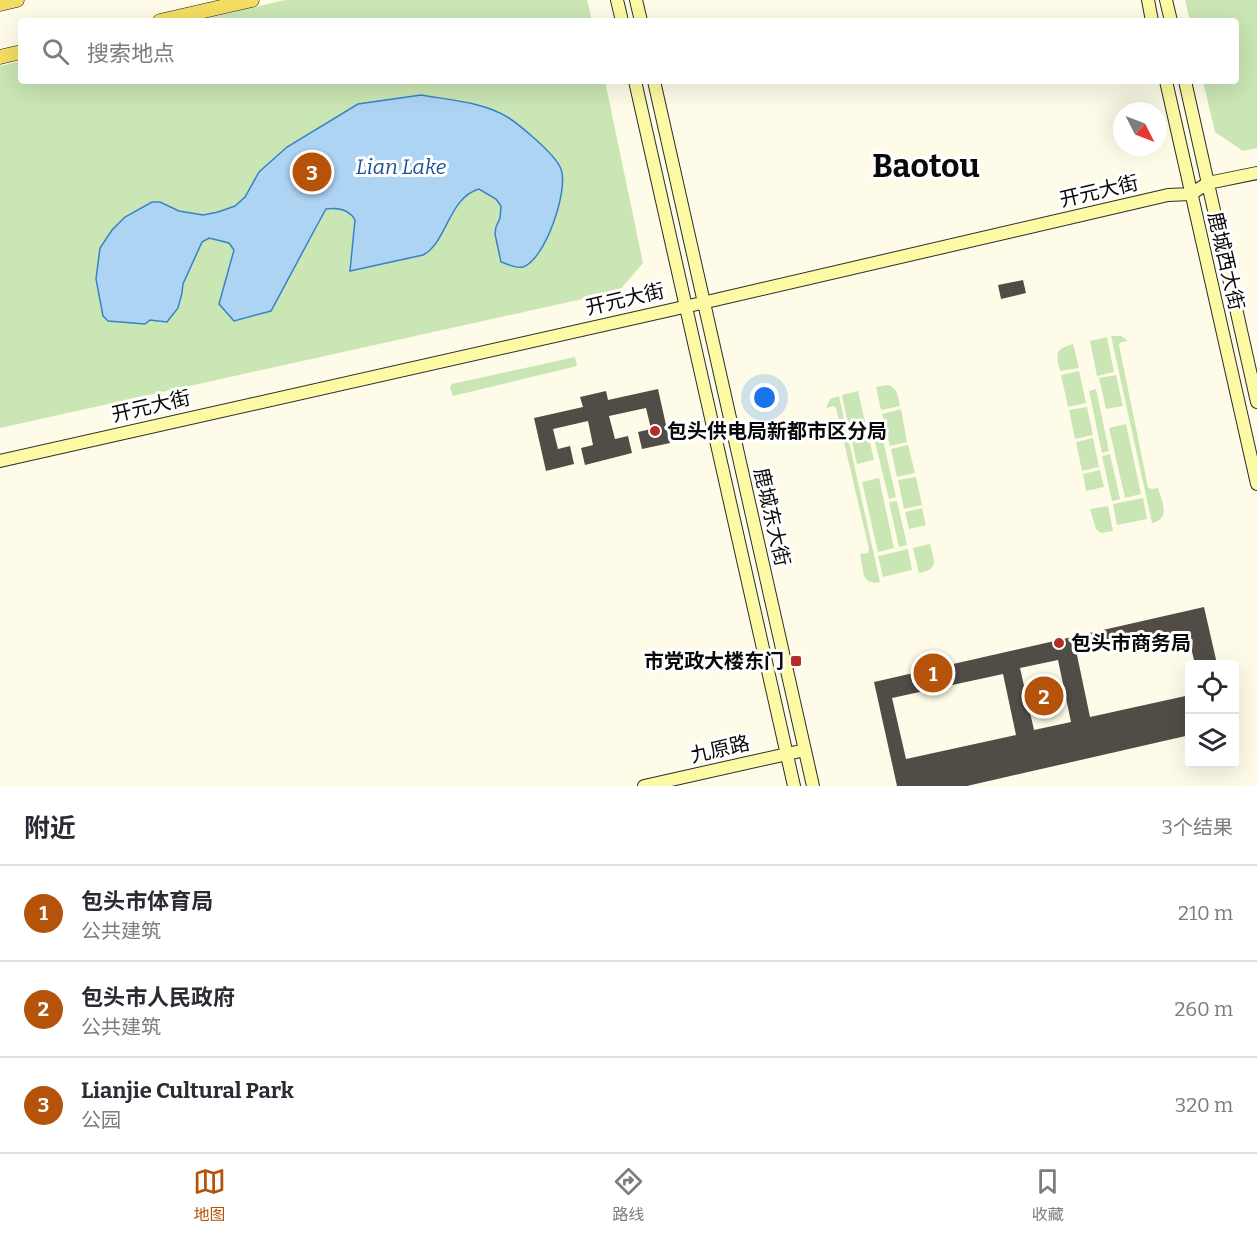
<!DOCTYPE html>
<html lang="zh">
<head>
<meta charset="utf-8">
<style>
  :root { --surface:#fff; --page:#f7f7f7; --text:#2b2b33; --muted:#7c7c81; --line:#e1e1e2; --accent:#b45309 }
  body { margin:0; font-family:Bitter,"Noto Sans SC",serif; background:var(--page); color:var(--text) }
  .controls { position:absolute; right:18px; bottom:18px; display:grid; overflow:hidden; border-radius:6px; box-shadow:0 6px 24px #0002 }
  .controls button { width:54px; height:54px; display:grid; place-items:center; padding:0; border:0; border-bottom:2px solid var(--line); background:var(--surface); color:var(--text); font:30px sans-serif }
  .compass { position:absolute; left:1113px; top:102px; width:54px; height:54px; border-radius:50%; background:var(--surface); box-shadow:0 6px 24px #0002; rotate:132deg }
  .you { position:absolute; left:765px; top:398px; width:21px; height:21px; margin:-15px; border:4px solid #fff; border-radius:50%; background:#1a73e8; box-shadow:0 0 0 9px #1a73e833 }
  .badge { display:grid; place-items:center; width:39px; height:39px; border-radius:50%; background:var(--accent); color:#fff; font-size:20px; font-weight:700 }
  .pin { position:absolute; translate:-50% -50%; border:3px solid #fff; box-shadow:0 2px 6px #0006 }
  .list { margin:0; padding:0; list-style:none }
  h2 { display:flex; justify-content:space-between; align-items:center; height:78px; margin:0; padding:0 24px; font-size:26px }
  h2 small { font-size:20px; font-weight:400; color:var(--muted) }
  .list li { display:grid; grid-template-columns:39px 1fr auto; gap:18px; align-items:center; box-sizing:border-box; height:96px; padding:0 24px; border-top:2px solid var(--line) }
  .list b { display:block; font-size:22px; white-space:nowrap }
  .list p { margin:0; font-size:20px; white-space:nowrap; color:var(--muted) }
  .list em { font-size:20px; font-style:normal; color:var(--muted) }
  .icon { flex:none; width:33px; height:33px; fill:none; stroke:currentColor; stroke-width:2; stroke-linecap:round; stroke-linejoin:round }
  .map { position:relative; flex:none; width:1257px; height:786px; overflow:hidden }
  .search { position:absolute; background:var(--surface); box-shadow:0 6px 24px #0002; left:18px; right:18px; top:18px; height:66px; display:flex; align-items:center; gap:15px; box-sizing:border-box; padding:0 21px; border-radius:6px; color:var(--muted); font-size:22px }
  .sheet { height:366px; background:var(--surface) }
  nav { display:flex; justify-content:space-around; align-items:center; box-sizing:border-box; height:84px; border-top:2px solid var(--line); background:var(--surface); font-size:16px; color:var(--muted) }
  nav a { display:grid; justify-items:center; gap:3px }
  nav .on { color:var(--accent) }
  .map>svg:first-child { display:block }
  .green { fill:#cae6b4 }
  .water { fill:#aed4f3; stroke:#3882c8; stroke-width:1.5 }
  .building { fill:#524c47; fill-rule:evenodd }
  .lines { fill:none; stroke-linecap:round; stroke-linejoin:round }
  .secondary-casing { stroke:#2c2c2c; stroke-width:14 }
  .primary-casing { stroke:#1b1b1b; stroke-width:15 }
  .secondary { stroke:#fcfaa4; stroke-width:12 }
  .primary { stroke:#f4dd62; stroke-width:14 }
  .poi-dot { fill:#b42d28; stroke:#fff; stroke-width:2 }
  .labels { text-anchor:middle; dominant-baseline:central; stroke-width:6; stroke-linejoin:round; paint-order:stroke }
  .street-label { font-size:20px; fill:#0a0a0a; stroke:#fff }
  .poi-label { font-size:20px; font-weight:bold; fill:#0a0a0a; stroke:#fff; text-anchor:start }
  .water-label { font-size:21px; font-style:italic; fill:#195596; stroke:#fff }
  .town-label { font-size:32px; font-weight:bold; fill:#0a0a0a; stroke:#fff }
</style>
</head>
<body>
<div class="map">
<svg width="1257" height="786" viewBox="0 0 1257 786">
  <rect width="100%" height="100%" fill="#fefce8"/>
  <path class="green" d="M285,0H587L592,21H196Z
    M1185,0H1257V148L1243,151L1215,132L1203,81H1236V21H1190Z
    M21,61V81H605L643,263L619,291L0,428V66Z
    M1111,336H1121L1128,341L1121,342L1119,345L1148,487L1151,489L1158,488C1162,501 1171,520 1152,523Z
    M1107,337L1114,372L1097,376L1090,341Z
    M1073,344L1079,368L1060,371C1056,354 1054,349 1073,344Z
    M575,357L577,366L453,396L450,388L452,384Z
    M1079,371L1086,403L1068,407L1061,375Z
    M1116,375L1123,406L1106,409L1099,378Z
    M887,385C898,387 898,397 900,406L881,410L876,387Z
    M1096,389L1109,451L1102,453L1089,391Z
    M858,391L866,426L849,430L842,395Z
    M839,396L880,582L875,583L868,581L864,576L860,554L868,553L869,549L836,408L834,406L826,408L830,399Z
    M1087,407L1093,435L1075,439L1069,410Z
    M901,409L907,442L890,446L882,414Z
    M1126,424L1141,494L1125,498L1109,428Z
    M867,429L874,460L857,464L850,433Z
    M882,436L896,497L889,499L874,438Z
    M1093,438L1099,467L1082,471L1076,442Z
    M908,445L915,473L897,477L891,449Z
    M1110,454L1120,499L1112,501L1102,456Z
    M1100,470L1104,487L1086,491L1083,474Z
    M916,477L922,505L904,509L898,480Z
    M879,478L894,548L878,552L862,482Z
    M1143,498L1147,519L1117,525L1113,504Z
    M897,501L907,545L899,547L889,502Z
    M1108,506L1113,531L1101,533L1096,529L1090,509Z
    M922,508L926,525L909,529L905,512Z
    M930,544C934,562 940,568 919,573L913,548Z
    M908,549L912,570L883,577L878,556Z"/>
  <path class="water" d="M421,95C449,100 484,102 509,118C518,124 526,131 534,138C542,145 557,159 561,169C569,190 545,260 523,267C516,269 508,264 501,262L495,234L496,227L500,218L501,206L496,199L479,189C448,198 447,243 423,255L350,271L355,220C349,209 339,207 326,209L315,229L271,311L234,321L219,304L234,250L229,243L209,238L202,242L183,284L182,293L178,308L167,322L150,320L145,324L108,321L103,316L96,279L100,248L112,230L125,217L152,202H160L179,211L203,215L218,212L235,206L245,197L259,172L287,147L358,104Z"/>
  <path class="building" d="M1023,280L1026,293L1001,299L998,285Z
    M658,389L670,443L642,449L638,432L651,429L646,408L609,416L615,439L628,436L632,453L585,465L581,448L593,445L588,421L553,429L558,449L570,446L574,464L546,471L534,418L583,407L580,397L606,391L608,400Z
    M1204,607L1217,664H1195L1187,631L1077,655L1090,717L1190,695V735L967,786H897L874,682ZM1058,660L1071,722L1034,730L1020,668ZM1003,674L1016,735L906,759L892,698Z"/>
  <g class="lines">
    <g class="secondary-casing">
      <path id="secondary" d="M617,0L622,21
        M636,0L641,21
        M1148,0L1152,21
        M1166,0L1171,21
        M635,81L794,786
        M654,81L813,786
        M1166,81L1257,484
        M1185,81L1257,402
        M0,461L715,300L1168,195L1191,194L1208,183L1257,173
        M644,786L805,750"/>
    </g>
    <g class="primary-casing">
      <path id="primary" d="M0,4L17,0
        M160,21L252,0
        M0,57L21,52"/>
    </g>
    <use href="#secondary" class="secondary"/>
    <use href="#primary" class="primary"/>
  </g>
  <g class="poi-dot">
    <circle cx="655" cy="431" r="6"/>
    <circle cx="1059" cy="643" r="6"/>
    <rect x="790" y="655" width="12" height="12" rx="3"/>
  </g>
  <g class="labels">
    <g class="street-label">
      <text transform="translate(1099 191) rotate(-13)">开元大街</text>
      <text transform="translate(1226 261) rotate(77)">鹿城西大街</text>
      <text transform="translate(625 299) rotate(-13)">开元大街</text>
      <text transform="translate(151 406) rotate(-13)">开元大街</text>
      <text transform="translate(772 517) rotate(77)">鹿城东大街</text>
      <text transform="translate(720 749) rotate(-13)">九原路</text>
    </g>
    <g class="poi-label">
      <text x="667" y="431">包头供电局新都市区分局</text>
      <text x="1071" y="643">包头市商务局</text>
      <text x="784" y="661" text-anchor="end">市党政大楼东门</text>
    </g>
    <g class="water-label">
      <text x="401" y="167">Lian Lake</text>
    </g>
    <g class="town-label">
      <text x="926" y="166">Baotou</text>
    </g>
  </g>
</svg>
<div class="controls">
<button><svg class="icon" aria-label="locate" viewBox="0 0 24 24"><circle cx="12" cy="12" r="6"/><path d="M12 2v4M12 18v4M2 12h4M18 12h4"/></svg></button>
<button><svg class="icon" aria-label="layers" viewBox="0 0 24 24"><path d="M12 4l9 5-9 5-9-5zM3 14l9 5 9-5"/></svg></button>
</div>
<svg class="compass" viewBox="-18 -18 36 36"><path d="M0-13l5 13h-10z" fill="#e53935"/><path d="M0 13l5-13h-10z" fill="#7c7c81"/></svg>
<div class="you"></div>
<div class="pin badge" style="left:933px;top:673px">1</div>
<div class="pin badge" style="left:1044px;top:696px">2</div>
<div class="pin badge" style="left:312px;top:172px">3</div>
<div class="search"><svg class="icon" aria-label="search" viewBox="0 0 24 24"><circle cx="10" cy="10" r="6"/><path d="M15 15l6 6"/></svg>搜索地点</div>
</div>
<section class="sheet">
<h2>附近<small>3个结果</small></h2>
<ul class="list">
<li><span class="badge">1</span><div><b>包头市体育局</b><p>公共建筑</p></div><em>210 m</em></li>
<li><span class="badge">2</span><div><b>包头市人民政府</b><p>公共建筑</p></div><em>260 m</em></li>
<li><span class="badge">3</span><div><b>Lianjie Cultural Park</b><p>公园</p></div><em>320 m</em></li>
</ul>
</section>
<nav>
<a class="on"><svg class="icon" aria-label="map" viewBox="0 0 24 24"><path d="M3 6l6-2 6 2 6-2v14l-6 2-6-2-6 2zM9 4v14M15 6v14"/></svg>地图</a>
<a><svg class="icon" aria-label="directions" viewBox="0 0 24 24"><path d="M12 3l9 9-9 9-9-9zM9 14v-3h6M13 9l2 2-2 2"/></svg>路线</a>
<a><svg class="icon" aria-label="saved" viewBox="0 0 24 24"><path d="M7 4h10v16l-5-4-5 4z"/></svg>收藏</a>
</nav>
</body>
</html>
